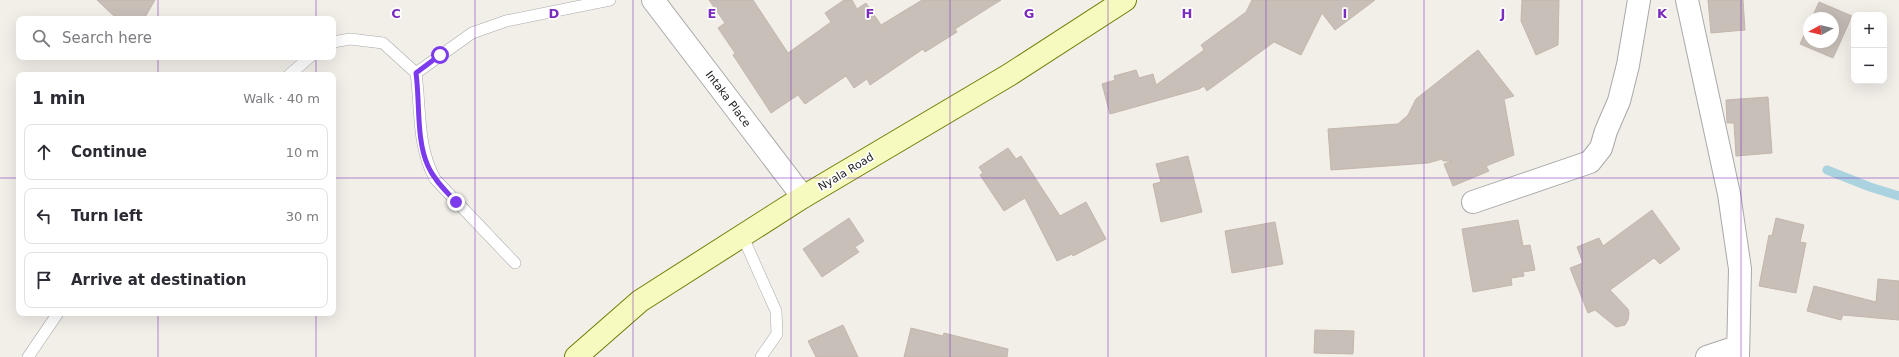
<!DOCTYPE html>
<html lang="en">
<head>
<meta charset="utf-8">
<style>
  :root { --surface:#fff; --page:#f7f7f7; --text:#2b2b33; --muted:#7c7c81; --line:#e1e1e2 }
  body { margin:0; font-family:"DejaVu Sans",sans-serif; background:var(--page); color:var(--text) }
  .controls { position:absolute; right:12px; top:12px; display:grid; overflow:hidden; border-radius:8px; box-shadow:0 4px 16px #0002 }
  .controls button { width:36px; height:36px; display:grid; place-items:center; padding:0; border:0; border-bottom:1px solid var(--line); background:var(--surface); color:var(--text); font:20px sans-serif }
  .compass { position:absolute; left:1803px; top:12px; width:36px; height:36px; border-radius:50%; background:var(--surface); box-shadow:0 4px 16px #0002; rotate:262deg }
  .stop { position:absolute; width:12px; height:12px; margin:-9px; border:3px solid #7c3aed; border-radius:50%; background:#fff }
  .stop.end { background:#7c3aed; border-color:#fff; box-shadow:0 1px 4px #0008 }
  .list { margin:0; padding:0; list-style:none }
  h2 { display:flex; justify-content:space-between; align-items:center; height:52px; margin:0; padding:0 16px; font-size:17px }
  h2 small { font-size:13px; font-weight:400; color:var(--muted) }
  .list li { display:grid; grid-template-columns:26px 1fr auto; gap:12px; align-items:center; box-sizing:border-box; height:56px; margin:0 8px 8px; padding:0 8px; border:1px solid var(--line); border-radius:8px }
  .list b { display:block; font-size:15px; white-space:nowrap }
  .list em { font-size:13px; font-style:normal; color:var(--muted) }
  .icon { flex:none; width:22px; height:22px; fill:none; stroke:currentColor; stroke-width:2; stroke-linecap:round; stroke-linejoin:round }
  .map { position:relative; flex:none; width:1899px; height:357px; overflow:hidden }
  .search { position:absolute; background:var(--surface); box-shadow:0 4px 16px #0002; left:16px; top:16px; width:320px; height:44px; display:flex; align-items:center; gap:10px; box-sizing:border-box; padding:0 14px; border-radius:8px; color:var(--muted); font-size:15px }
  .panel { position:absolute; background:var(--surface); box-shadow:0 4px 16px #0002; left:16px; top:72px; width:320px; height:244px; border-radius:8px }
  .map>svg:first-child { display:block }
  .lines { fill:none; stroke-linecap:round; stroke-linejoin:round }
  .stream { stroke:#aad3df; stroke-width:9 }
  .building { fill:#c7bfb8; stroke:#c4b6ab }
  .lane-casing { stroke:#a9a9a9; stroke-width:12 }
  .street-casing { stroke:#a9a9a9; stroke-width:24 }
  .secondary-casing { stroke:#707d05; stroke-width:24 }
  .lane { stroke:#fff; stroke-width:11 }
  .street { stroke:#fff; stroke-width:22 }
  .secondary { stroke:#f7fabf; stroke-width:22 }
  .route { stroke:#7c3aed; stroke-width:5 }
  .grid { fill:none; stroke:#7b2cbf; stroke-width:1; stroke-opacity:0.55 }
  .labels { text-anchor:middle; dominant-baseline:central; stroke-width:3.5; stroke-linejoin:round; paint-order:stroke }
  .street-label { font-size:11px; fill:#222; stroke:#fff }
  .grid-label { font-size:13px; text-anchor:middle; font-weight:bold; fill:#7b2cbf; stroke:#fff; stroke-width:3.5; stroke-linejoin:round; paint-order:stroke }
</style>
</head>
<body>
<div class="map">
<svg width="1899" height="357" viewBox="0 0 1899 357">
  <rect width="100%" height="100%" fill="#f2efe9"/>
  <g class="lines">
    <path class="stream" d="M1827,170L1870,187L1899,196"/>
  </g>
  <path class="building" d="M97,0H155L144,19H117Z
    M709,0H753L788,53L831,22L825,13L844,0H852L857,9L866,3L881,25L922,0H1001L955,29L957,32L925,52L923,49L870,85L867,79L854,88L846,76L805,104L798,95L771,113L733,55L735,53L718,28L725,23Z
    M1252,0H1375L1335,30L1322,13L1301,55L1274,42L1207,91L1204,86L1199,89L1110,114L1102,84L1115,80L1114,76L1136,70L1139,78L1153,74L1156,85L1204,50L1201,45L1246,12Z
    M1522,0H1559L1558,45L1536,55L1521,21Z
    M1708,0H1743L1745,30L1711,33Z
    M1819,2L1852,16L1833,58L1800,44L1809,24V42H1833V18H1812Z
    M1478,50L1514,96L1504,99L1514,155L1486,166L1489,171L1453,186L1444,164L1452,161H1443L1442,159L1428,163L1331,170L1328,129L1398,124L1408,115L1416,99Z
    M1768,97L1772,153L1736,156L1734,123H1727L1726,100Z
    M1008,148L1016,159L1021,156L1060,216L1086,202L1106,239L1073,256L1072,254L1057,261L1025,198L1004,211L980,175L983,173L979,167Z
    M1188,156L1202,212L1161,222L1153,184L1161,182L1156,164Z
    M1652,210L1680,249L1660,264L1654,258L1610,290L1628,309L1629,313L1628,320L1625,325L1616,327L1595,310L1588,313L1570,268L1583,263L1577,247L1599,238L1603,246Z
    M849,218L864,241L855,247L859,252L822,277L803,249Z
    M1776,218L1804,225L1800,242L1806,243L1796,293L1759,286L1769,235L1772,236Z
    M1518,220L1523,246L1530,245L1535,270L1523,272L1524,276L1511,278L1512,285L1473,292L1462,229Z
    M1275,222L1283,264L1232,273L1225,231Z
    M1878,279L1899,281V320L1843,315L1841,320L1807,311L1814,286L1876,302Z
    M843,325L858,357H816L808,341Z
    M911,328L943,336L944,333L1008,349L1007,357H904Z
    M1315,330L1354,331L1353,354L1314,353Z"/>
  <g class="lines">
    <g class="lane-casing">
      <path id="lane" d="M333,42L350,39L383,43L416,73C421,110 417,146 435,179L515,263
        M416,73L472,33L506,21L610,0
        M289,75L310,57
        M742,235L776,311L777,334L761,357
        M28,357L58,313"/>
    </g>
    <g class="street-casing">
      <path id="street" d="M653,0L803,197
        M1687,0L1729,194L1740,269L1738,357
        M1473,202L1590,162L1601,148L1606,131L1619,101L1628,65L1639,0
        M1707,357L1737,347"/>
    </g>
    <g class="secondary-casing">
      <path id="secondary" d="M576,357L640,301L803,197L1009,75L1125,0"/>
    </g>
    <use href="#lane" class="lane"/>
    <use href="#street" class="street"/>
    <use href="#secondary" class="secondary"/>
  </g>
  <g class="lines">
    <path class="route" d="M440,55L416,73C420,101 416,140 428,166C434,180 446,191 456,202"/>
  </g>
  <path class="grid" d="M158,0V19M316,0V19M475,0V357M633,0V357M791,0V357M950,0V357M1108,0V357M1266,0V357M1424,0V357M1582,0V357M1741,0V357M158,57V75M316,57V75M0,178H19M333,178H1899M158,313V357M316,313V357"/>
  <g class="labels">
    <g class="street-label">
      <text transform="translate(728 99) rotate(53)">Intaka Place</text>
      <text transform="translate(846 172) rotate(-31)">Nyala Road</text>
    </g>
  </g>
  <g class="grid-label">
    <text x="396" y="18">C</text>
    <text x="554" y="18">D</text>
    <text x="712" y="18">E</text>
    <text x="870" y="18">F</text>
    <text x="1029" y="18">G</text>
    <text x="1187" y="18">H</text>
    <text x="1345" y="18">I</text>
    <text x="1503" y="18">J</text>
    <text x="1662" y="18">K</text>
  </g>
</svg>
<div class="controls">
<button>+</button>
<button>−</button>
</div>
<svg class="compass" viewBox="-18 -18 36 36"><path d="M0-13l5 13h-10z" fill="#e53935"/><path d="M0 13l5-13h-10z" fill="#7c7c81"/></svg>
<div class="stop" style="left:440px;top:55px"></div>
<div class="stop end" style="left:456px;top:202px"></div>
<div class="search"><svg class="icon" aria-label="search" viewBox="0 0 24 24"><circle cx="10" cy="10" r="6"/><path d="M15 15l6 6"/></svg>Search here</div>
<section class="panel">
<h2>1 min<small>Walk · 40 m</small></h2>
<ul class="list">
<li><svg class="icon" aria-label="ahead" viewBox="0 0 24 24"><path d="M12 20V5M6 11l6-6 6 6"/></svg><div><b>Continue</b></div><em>10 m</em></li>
<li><svg class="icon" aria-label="left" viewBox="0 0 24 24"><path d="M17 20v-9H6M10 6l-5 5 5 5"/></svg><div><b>Turn left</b></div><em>30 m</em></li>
<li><svg class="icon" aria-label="arrive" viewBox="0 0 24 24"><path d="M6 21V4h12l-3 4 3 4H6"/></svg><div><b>Arrive at destination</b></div></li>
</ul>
</section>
</div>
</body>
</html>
